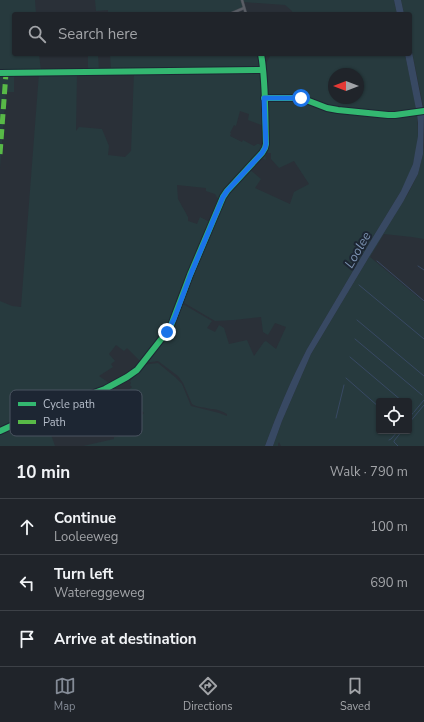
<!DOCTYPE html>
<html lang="en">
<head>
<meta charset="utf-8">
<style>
  :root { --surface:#20242a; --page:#2d3036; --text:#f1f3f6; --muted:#a2a4a8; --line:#3d4147; --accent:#848b96 }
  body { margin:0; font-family:"Nunito Sans",sans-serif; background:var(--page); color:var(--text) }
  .controls { position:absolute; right:12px; bottom:12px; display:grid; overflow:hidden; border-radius:4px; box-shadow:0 1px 3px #0004 }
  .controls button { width:36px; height:36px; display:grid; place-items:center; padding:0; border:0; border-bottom:1px solid var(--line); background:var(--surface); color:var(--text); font:20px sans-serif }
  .compass { position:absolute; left:328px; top:68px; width:36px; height:36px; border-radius:50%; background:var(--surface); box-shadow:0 1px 3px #0004; rotate:270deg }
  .stop { position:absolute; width:12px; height:12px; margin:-9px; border:3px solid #1a73e8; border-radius:50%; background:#fff }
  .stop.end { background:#1a73e8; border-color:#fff; box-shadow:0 1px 4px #0008 }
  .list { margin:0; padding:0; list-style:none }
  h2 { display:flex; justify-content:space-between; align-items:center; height:52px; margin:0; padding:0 16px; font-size:17px }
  h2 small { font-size:13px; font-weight:400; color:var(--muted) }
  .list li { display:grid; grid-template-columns:26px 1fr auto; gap:12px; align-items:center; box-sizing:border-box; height:56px; padding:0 16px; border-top:1px solid var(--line) }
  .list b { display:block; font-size:15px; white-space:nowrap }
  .list p { margin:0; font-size:13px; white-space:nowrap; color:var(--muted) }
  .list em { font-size:13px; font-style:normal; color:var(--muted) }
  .icon { flex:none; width:22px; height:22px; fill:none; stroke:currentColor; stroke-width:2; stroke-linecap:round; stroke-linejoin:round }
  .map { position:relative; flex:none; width:424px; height:446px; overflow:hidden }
  .search { position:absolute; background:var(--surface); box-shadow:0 1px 3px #0004; left:12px; right:12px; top:12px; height:44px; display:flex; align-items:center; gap:10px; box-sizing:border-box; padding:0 14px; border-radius:4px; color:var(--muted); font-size:15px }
  .sheet { height:220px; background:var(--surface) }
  nav { display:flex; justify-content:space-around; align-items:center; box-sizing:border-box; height:56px; border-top:1px solid var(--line); background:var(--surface); font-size:11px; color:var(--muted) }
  nav a { display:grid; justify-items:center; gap:2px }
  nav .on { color:var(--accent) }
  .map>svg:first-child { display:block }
  .green { fill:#273a3e; fill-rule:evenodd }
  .water { fill:#384963 }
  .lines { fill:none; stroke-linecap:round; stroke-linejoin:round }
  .stream { stroke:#384963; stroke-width:1 }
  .street-casing { stroke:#484c53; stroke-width:3 }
  .street { stroke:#5a5e66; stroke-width:2 }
  .quiet { stroke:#58b947; stroke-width:5; stroke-dasharray:10 5; stroke-linecap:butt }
  .cycleway-casing { stroke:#1d2633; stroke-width:8 }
  .cycleway { stroke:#33b770; stroke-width:6 }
  .route { stroke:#1a73e8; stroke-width:5 }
  .labels { text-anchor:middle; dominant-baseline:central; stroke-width:4; stroke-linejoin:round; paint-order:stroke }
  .water-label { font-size:13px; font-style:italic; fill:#7c92b1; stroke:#1d2633 }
  .key { fill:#1d2633; stroke:#4a5360; stroke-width:1 }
  .key-label { font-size:11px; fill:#b4bcc9 }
</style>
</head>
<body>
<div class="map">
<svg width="424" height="446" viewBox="0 0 424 446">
  <rect width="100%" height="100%" fill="#2a3038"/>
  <path class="green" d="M0,0H35L36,14H14V54H39L41,71H0Z
    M95,0H241L244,7L229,14H108V10L96,11Z
    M243,0H394L397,14H294L291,10L285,5L244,2Z
    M401,0H424V110L410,42V14H404Z
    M88,54H98L99,70H88Z
    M110,54H259L262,67L261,69C211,71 161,69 111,70Z
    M271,54H405L417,111L391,114L325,106L302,96L267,97L266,96L264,66L267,65V62ZM334,74H358V98H334Z
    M134,72L262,73L264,126L248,120L249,114L240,111L236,126L234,125L230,133H231L230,136L242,142L243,140L254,146L257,144H259L263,147L224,191L219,201L215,194L206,191V188L177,185L178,199L188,217V221L197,224L200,217L210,222L171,321L165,332L141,362L127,348L124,351L116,345L109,354L115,361L111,364L113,367L99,376L112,385C92,393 71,400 51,407C33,413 16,421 0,430V301L12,306L21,307L39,73H77L76,131L79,127L102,129L109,146L108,155L125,157L131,151Z
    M0,73H14V92H6L0,168Z
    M267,99H299L308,101L315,105L328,109L366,115L396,117L417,114L418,136L417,147L413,164L406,182L401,191L373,237L307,349C291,380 277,413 265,446H83L114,439V437L119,436L144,413L124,394L132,387L130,385L131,383L130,381L135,376L134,373L142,365L158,363L175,377L182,384L191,406L219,413L227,416V414C222,411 217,409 211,409C205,407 198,408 192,404L183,383L178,376L158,361L144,363L169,332L176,316L181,303L212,321L207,328L215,332L219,325L224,328L229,344L247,340L254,356L264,342L266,341L276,349L286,327L275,323L268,335L263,332L261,317L234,320L215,321L181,301L196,264L221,204L226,195L248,168L261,179L255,188L290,204L294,192L309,184L294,161L279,168L271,159V153H268L265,151L266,160L259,157L265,149L266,100Z
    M424,145V239L412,237L384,234L370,257L424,302V446H281L279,442L278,444V446H273L282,421L311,354L369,257L409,192L418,174L423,154ZM379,401H409V431H379Z
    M43,412L55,446H0V432Z"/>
  <path class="water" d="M394,0H401L404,14H397Z
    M410,42L424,114L423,154L418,174L403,202L369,257L311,354L282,421L273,446H265C277,413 291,380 307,349L373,237L401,191L413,164L418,136V123L417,114L405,54H410Z"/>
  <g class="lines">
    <path class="stream" d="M377,261L424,301
      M418,266L424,270
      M359,285L424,339
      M357,320L424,376
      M355,339L422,395
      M350,357L402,401
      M346,378L379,407
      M409,407L410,408
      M414,412L424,400
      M336,418L344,385
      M409,418L413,413
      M409,423L424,405
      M389,440L391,439L398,431
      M398,446L394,442V441L402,431"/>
    <g class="street-casing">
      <path id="street" d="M242,0L246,14
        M230,14L244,8
        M0,73L263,70
        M264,98H301L327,108L338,110L388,115H395L424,111
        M0,431L44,411L105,389L127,377L137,370L170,328L190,275L223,197L227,191L262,153L265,148L266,144C265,116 266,81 261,54"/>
    </g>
    <use href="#street" class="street"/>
    <path class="quiet" d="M0,154L6,73"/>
    <g class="cycleway-casing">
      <path id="cycleway" d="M0,73L263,70
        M264,98H301L327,108L338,110L388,115H395L424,111
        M0,431L44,411L105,389L127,377L137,370L170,328L190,275L223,197L227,191L262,153L265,148L266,144C265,116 266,81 261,54"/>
    </g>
    <use href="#cycleway" class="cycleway"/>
  </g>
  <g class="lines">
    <path class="route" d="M167,332L174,319L190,276L223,197L227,191L262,153L265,148L266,144L264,98H301"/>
  </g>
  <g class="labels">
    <g class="water-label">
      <text transform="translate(358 250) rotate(-60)">Loolee</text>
    </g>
  </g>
  <rect x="10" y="390" width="132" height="46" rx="6" class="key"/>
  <rect x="18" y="402" width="18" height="4" fill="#33b770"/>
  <rect x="18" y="420" width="18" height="4" fill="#58b947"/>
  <g class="key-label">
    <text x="43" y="408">Cycle path</text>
    <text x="43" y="426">Path</text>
  </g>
</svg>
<div class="controls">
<button><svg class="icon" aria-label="locate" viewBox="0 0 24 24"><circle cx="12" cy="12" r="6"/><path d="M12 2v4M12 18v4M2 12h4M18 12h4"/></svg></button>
</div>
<svg class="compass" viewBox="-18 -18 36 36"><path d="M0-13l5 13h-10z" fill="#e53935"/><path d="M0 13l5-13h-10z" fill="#a2a4a8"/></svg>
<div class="stop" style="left:301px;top:98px"></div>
<div class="stop end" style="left:167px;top:332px"></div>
<div class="search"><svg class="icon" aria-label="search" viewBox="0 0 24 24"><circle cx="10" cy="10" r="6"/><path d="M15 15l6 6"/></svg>Search here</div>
</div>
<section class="sheet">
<h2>10 min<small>Walk · 790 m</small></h2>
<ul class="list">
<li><svg class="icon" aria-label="ahead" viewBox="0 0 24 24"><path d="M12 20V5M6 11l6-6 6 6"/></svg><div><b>Continue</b><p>Looleeweg</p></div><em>100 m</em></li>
<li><svg class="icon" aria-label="left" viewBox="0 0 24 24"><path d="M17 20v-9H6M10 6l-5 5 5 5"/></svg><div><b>Turn left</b><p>Watereggeweg</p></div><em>690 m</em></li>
<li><svg class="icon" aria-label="arrive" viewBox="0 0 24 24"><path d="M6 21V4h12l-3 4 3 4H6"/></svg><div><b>Arrive at destination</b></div></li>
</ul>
</section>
<nav>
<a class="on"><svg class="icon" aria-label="map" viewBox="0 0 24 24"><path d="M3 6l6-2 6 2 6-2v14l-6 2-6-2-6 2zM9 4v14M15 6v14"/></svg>Map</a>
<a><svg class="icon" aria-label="directions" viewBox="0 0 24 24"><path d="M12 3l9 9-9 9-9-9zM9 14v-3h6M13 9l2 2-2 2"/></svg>Directions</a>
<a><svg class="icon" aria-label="saved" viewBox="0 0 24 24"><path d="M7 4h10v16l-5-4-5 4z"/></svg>Saved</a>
</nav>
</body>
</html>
